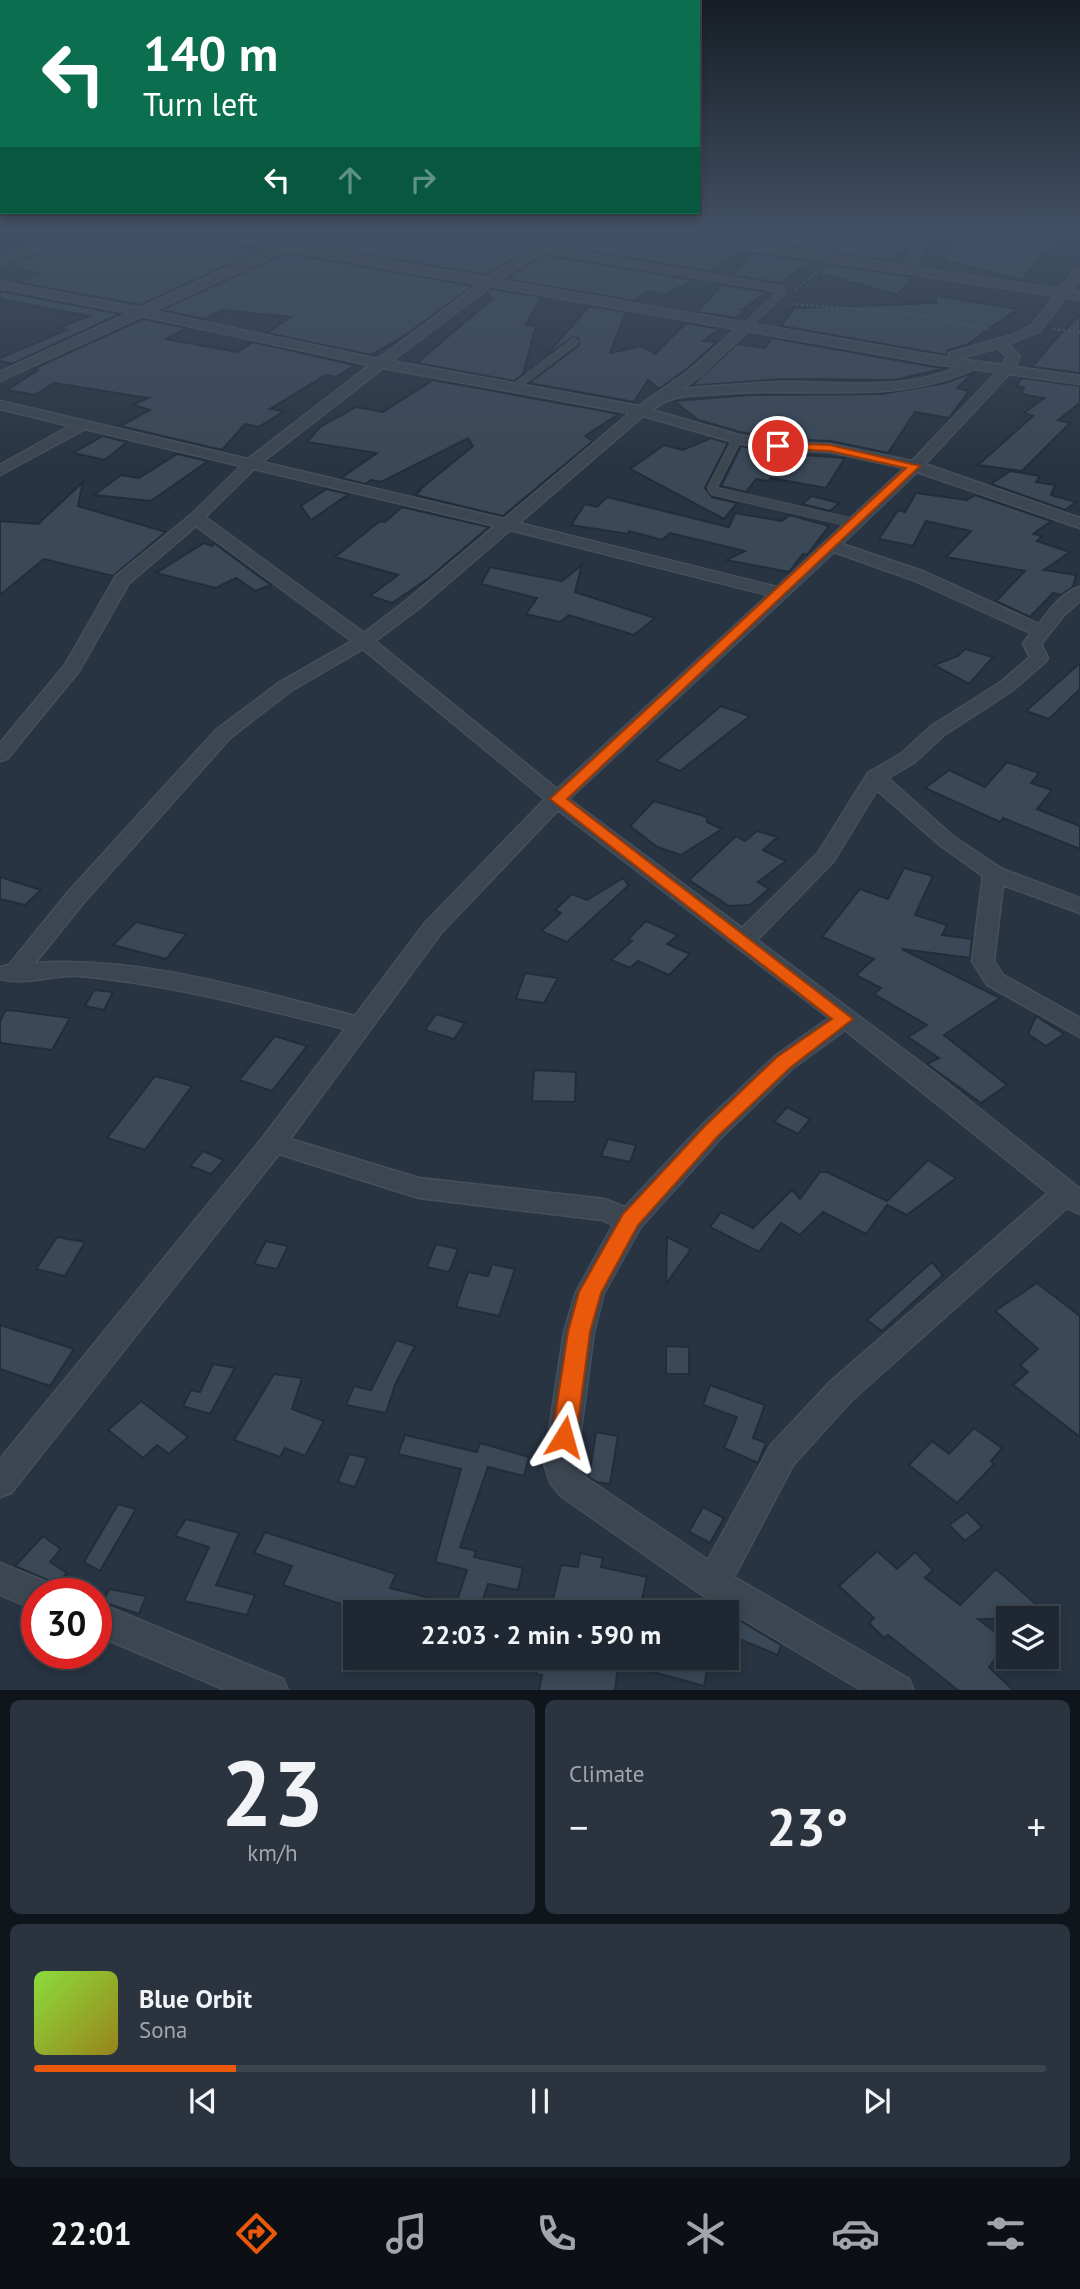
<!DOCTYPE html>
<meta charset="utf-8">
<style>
:root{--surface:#1e2732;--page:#2b333e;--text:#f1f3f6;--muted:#a1a5ac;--line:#3c444d;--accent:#ea580c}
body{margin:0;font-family:"PT Sans",sans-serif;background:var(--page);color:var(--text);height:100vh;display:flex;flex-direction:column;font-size:26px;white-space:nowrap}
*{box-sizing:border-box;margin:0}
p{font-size:23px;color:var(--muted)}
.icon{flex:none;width:38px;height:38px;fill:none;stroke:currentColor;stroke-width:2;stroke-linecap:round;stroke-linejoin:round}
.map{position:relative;height:1690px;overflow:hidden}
.sheet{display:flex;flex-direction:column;gap:10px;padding:10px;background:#10151c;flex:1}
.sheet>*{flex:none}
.banner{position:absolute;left:0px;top:0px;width:700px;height:214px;box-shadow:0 4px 10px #0003,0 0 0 2px var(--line);background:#0b6e4f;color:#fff;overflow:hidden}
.controls{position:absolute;left:996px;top:1606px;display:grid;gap:14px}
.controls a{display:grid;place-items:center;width:63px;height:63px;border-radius:0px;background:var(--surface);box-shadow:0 4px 10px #0003,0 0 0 2px var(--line);font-size:35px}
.speed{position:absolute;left:21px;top:1578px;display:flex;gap:14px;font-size:35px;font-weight:700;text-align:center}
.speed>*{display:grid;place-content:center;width:91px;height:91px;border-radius:50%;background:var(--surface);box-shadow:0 4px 10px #0003,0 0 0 2px var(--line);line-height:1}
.speed .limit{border:10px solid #d22;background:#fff;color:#111}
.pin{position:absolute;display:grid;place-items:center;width:60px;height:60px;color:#fff;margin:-30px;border:4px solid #fff;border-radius:50%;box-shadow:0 2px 7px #0007}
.me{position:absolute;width:77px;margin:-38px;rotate:8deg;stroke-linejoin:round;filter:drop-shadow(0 0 5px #0008)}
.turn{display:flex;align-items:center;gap:24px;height:147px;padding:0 28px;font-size:32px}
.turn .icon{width:91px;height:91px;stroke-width:2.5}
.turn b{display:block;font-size:49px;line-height:60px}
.lanes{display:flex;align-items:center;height:66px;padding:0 28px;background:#0003;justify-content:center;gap:35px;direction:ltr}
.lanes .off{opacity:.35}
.big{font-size:52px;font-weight:800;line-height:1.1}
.sheet .card{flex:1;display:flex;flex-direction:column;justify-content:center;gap:10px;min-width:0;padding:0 24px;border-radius:10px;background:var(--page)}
.sheet .dial{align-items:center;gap:0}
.dial b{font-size:91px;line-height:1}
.song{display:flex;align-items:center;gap:21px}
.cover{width:84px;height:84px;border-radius:10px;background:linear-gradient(135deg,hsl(90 70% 55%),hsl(50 70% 35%))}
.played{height:7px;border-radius:4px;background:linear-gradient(90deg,var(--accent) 20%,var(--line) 20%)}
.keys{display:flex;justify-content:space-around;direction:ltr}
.heat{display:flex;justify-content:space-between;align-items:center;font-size:38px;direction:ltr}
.sheet .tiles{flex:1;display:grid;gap:10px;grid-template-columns:1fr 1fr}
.card:last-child{grid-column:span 2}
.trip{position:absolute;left:343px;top:1600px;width:396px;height:70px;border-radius:0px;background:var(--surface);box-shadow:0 4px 10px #0003,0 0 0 2px var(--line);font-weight:800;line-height:70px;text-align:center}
.tab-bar{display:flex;height:112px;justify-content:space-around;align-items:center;background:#0c1014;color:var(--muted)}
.tab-bar .icon{width:49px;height:49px}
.tab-bar .current{color:var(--accent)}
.tab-bar b{font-size:32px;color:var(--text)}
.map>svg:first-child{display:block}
</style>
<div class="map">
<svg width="1080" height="1691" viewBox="0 0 1080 1691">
<rect width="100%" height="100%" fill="#283442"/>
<g fill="#3a4857" stroke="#232d39" stroke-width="2">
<polygon points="327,230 524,230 552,235 486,275 305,244"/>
<polygon points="684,230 742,230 743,236 741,239"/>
<polygon points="754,230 822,230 815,236 873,244 880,239 908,244 893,261 834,253 838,247 830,252 764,242 768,238 761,242 754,241"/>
<polygon points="963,230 1004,234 1008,230 1067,230 1021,280 944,260"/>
<polygon points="147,232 171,237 177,235 258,249 264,248 140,305 16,282 40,274 9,265 96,233 123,240"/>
<polygon points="586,235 668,240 744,251 709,271 557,246 569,238 579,240"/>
<polygon points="286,253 473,286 404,336 371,355 267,333 291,317 222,310 204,319 161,310"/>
<polygon points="754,253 816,262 805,269 801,268 780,283 732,275"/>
<polygon points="543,255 693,280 665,295 648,291 634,301 506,279"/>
<polygon points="826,264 913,277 897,295 819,273"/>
<polygon points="722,285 767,292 742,310 748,310 735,318 697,312"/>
<polygon points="492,289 541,297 526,325 536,326 523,374 514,381 417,363 492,299 487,292"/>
<polygon points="0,291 120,314 12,364 0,361 0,358 67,330 59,328 89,316 0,299"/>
<polygon points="936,296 1018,309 966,345 948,350 946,355 781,326 794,308 936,303"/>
<polygon points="589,306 626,312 610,353 641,346 655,354 686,323 720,329 703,341 717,342 688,368 659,389 648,380 634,402 529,383 579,345 578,338 573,337 545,357"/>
<polygon points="1080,315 1080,373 1032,367 1053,342"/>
<polygon points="143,319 186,328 166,339 237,352 253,342 355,365 336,377 326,375 270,409 284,411 259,427 245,424 222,450 120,426 150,410 133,405 148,398 54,383 35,395 7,390 38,370 33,369"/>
<polygon points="772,338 935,367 947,368 894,380 783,379 691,386 737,344 765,348"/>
<polygon points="974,372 957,388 969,391 949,418 915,412 888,453 831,441 778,439 740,432 698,420 674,401 750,395 881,394 945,383"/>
<polygon points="1022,378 1080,386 1080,403 1058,420 1070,423 1022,471 978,465 1033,416 1024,413 1044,398 1021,394 1024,387 1016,386"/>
<polygon points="433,380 619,414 585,436 593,441 503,516 415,495 420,491 418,491 473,446 468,438 381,482 371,480 365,484 341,478 377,453 307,442 320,427 356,407 383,412"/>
<polygon points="103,436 127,442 105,460 73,453"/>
<polygon points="711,438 728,443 705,488 712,497 737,503 724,519 630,469 664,445 683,450"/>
<polygon points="741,446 778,453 845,458 826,488 771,478 768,481 756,479 746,492 721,486"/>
<polygon points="177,454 208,461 151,501 94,495 121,475 139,478"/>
<polygon points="1010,471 1040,476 1036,482 1055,485 1051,495 1076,502 1065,510 991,484"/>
<polygon points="83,482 78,506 166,532 113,576 44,559 0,595 0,521 38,524"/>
<polygon points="326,489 349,494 311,520 301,506"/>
<polygon points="916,493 967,500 975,495 1051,521 1033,534 1042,536 1037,541 1070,552 1044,570 1076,575 1073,587 1061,595 1053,593 1030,617 996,601 1025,571 946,557 971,531 926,521 913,546 879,539 898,510 905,512"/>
<polygon points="812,496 839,503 830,511 802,504"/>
<polygon points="607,497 729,527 735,513 782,521 790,515 829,526 807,555 803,554 789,572 726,560 745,551 670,533 662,540 629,531 628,534 571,525 585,504 597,507"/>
<polygon points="402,507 489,527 429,578 392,603 370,596 398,575 335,557 380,521 385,522"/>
<polygon points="204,543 212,546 214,543 271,585 255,591 236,578 216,588 156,573"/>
<polygon points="582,565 575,592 655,618 634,635 569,615 560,622 526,614 537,598 481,584 490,567 562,581"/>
<polygon points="965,649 993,657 969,684 934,665 958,656"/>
<polygon points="1080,663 1080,689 1049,719 1026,711"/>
<polygon points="721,706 750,716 680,771 656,761"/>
<polygon points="1007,762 1039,773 1031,783 1052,790 1037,809 1080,826 1080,849 1003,818 1000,822 925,788 949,770 985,787"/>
<polygon points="654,801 707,817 707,822 722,829 681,855 657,847 630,826"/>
<polygon points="757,831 778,837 763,850 786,861 758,882 769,889 750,905 729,906 689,880 736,836 745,841"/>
<polygon points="904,868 933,876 915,915 947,925 942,935 972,939 970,958 902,949 1000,998 944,1035 1007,1085 981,1103 927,1064 939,1058 908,1037 927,1025 874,994 881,988 856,975 874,959 822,937 860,889 888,899"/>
<polygon points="0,877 41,890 25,905 0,899"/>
<polygon points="623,878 629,885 567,942 541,931 561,913 555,910 572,894 587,900"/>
<polygon points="646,921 678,935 667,944 690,954 669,975 638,961 630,968 611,960 632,941 628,939"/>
<polygon points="136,922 186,934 166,959 113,945"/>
<polygon points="525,973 558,978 544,1003 516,999"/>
<polygon points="94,990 113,992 104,1010 85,1006"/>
<polygon points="6,1010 18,1011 70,1018 52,1050 0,1043 0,1021"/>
<polygon points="436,1014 465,1023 454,1039 425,1030"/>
<polygon points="1036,1016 1064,1034 1046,1046 1028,1034"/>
<polygon points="275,1036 307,1046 272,1091 239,1080"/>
<polygon points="534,1070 576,1072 575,1102 532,1101"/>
<polygon points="155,1076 192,1086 145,1150 107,1138"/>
<polygon points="787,1107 810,1119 798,1134 774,1122"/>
<polygon points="608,1139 636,1145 630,1162 601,1156"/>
<polygon points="203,1151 224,1160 211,1174 190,1166"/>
<polygon points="928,1160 956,1178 907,1215 887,1205 866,1234 823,1212 800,1235 781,1223 759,1252 710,1227 721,1212 753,1228 792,1190 800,1199 820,1172 827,1172 887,1201"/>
<polygon points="57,1237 85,1242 65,1276 36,1269"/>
<polygon points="667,1237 691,1249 666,1284"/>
<polygon points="266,1241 288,1246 277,1269 254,1264"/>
<polygon points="436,1244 458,1249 449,1272 427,1267"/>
<polygon points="932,1262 943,1275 882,1331 867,1320"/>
<polygon points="492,1264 515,1269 499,1316 456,1307 468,1272 488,1276"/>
<polygon points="1037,1283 1080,1316 1080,1437 1013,1385 1028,1372 1020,1365 1038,1349 995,1311"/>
<polygon points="0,1325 74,1349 50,1386 0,1369"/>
<polygon points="396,1340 415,1346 395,1385 386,1413 346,1405 354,1386 371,1390"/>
<polygon points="666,1346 689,1347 689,1374 666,1374"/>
<polygon points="213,1364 235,1368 210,1414 183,1406 191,1390 200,1392"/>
<polygon points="274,1374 302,1378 292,1409 324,1421 305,1456 285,1448 280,1457 234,1440"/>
<polygon points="710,1385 765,1405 753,1438 766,1443 758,1463 724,1448 737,1417 703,1405"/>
<polygon points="141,1401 188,1437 169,1454 157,1445 143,1458 108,1430"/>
<polygon points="974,1428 1002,1448 991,1461 994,1464 957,1503 909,1465 932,1441 949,1454"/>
<polygon points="596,1432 618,1436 610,1484 597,1482 589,1477"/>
<polygon points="405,1435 477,1452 480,1443 529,1457 524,1476 488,1467 460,1547 476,1551 474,1557 523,1568 518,1590 488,1584 479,1612 365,1612 283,1585 292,1566 254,1553 265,1532 396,1574 390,1588 456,1604 467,1570 435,1562 461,1469 398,1454"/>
<polygon points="349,1454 367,1458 355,1487 338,1482"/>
<polygon points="118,1504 136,1509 100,1571 84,1562"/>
<polygon points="703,1507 724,1518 710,1543 689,1532"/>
<polygon points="967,1512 982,1527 965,1541 949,1525"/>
<polygon points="186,1519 239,1533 216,1585 255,1595 247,1615 184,1601 209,1547 175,1536"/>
<polygon points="43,1536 61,1549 50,1562 67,1573 54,1588 50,1581 15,1566"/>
<polygon points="877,1551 897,1569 915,1552 933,1570 925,1578 960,1605 996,1569 1038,1606 1026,1619 978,1619 1007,1641 989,1667 1014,1691 959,1691 888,1635 884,1638 869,1623 874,1618 839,1586"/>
<polygon points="580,1553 603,1558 601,1567 647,1577 640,1608 623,1604 622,1612 550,1612 561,1565 578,1567"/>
<polygon points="109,1589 146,1596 139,1614 103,1602"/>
<polygon points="738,1619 781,1645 778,1655 732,1636"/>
<polygon points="539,1657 619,1657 615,1691 539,1691 542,1675 536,1674"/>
<polygon points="621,1657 710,1657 704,1686 620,1663"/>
</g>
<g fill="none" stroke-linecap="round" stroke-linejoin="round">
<defs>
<g id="service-far1">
<polyline points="743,245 749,238 748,230"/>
<polyline points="543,249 781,289 782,293 747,325"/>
<polyline points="514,388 574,342"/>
</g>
<polyline id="service" points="737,439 712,488 714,491 854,523"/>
<g id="minor">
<polygon points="83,230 98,230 0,265 0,258"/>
<path d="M 188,230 L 211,230 L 284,243 L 311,230 L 325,230 L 297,245 L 487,278 L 565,230 L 577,230 L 499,280 L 949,358 L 949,353 L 1016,334 L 1032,325 L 1055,296 L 642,233 L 637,230 L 663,230 L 906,266 L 916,230 L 926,230 L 917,268 L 1060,289 L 1076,269 L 1080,268 L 1080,279 L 1071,291 L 1080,292 L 1080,300 L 1066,297 L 1040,331 L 1008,344 L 1020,356 L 1015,367 L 1080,376 L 1080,384 L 1009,374 L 925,464 L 1080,518 L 1080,528 L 917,472 L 842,544 L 925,572 L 1039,624 C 1049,611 1063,591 1080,587 L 1080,601 L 1064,615 L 1041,644 L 1048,658 L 1045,662 L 1013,690 L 944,735 L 915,762 L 888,778 L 954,837 L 1002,869 L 1080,898 L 1080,913 L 1003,885 L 994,961 L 1003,975 L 1080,1018 L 1080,1037 L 987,985 L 972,961 L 983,876 L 940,845 L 877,790 L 833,862 L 757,940 L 932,1071 L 1080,1189 L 1080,1214 L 1067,1208 L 852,1400 L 793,1465 L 734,1577 L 909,1679 L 914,1691 L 863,1691 L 701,1594 L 561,1496 L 551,1484 L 544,1464 L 564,1332 L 576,1292 L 613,1225 L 602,1220 L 419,1198 L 279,1154 L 11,1493 L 0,1497 L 0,1459 L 264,1136 L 345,1029 C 257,1008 170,984 80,976 C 54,974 25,986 0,979 L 0,967 L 9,965 L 69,891 L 216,730 L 280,682 L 352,641 L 196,526 L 129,583 L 79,671 L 7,759 L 0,761 L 0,743 L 65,665 L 116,576 L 191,515 L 241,466 L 85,429 L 0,475 L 0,465 L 70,426 L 0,409 L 0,401 L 248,459 L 370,365 L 143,316 L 0,381 L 0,372 L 129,313 L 0,288 L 0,282 L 140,308 L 273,247 L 193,233 ZM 286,250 L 479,284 L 378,359 L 153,311 ZM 491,286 L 736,329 L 690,370 L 639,406 L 391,361 ZM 748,331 L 935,364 L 958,367 C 905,391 839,382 783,382 C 749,383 715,386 681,389 L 700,376 ZM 997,348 L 1007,357 L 1003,365 L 957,359 ZM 383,368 L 630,413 L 504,519 L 262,462 ZM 974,369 L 997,372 L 912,461 L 830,444 L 778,442 L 739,435 L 652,410 C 675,393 690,396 718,394 C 802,386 896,406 974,369 ZM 643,416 L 737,443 L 778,450 L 830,452 L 904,468 L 777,587 L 519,523 ZM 254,469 L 495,526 L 406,601 L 364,633 L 205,517 ZM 510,530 L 768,595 L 557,789 L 375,641 L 418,609 ZM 834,552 L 913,580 L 1031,633 L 1023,644 L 1030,657 L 1001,682 L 930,727 L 901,754 L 868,773 L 818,853 L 742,928 L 569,799 ZM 363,649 L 545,799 L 425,923 L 355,1016 C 251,990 143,956 35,963 L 85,901 L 230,738 L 292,690 ZM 558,810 L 829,1018 L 775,1056 L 703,1124 L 625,1207 L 604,1199 L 419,1178 L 290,1139 L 441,933 ZM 845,1030 L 1048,1193 L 830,1382 L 771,1445 L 708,1560 L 583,1476 L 576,1468 L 594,1332 L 604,1293 L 640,1228 L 721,1138 L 793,1068 Z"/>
<polygon points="1074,230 1080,230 1080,233 1075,232"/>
<polygon points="0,1563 49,1583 54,1594 37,1594 37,1610 0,1595"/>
<polygon points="96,1602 283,1679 288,1691 228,1691 96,1635"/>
</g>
</defs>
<use href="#service-far1" stroke="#464f5b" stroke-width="8"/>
<use href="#service" stroke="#464f5b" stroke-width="10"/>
<use href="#minor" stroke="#464f5b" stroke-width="3"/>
<g stroke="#435a5a" stroke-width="2.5" stroke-dasharray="2.5 2.5" stroke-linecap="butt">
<polyline points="795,289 819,272"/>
<polyline points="791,304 901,312 990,330"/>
<polyline points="1053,329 1080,332"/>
</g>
<use href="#service-far1" stroke="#3c4651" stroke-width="6"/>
<use href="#service" stroke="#3c4651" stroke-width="8"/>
<use href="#minor" fill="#3c4651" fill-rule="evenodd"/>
</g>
<linearGradient id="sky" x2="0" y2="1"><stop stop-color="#161d24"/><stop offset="0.49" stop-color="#425065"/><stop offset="1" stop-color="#425065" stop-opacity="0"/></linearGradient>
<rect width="1080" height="467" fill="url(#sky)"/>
<polygon fill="#ea580c" stroke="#983908" stroke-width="2" points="778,443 830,445 920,466 567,799 853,1019 791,1067 718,1136 638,1225 601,1293 590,1332 576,1437 572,1445 564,1448 556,1445 552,1437 568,1332 579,1292 623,1214 705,1126 777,1057 832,1019 550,799 906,468 830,451 774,448 774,444"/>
</svg>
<div class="controls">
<a><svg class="icon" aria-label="layers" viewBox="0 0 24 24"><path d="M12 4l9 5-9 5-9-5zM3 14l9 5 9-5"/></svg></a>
</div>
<div class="speed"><div class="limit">30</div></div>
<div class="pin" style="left:778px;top:446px;background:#d93025"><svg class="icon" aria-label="arrive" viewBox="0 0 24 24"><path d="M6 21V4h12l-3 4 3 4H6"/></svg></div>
<svg class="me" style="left:564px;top:1437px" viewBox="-20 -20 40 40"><path d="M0-17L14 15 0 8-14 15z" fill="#ea580c" stroke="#fff" stroke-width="4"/></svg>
<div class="trip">22:03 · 2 min · 590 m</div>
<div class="banner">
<div class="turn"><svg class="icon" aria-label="left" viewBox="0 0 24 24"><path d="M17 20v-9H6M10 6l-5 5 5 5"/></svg><div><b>140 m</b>Turn left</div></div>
<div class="lanes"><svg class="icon" aria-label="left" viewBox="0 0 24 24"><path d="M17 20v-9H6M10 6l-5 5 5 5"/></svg><svg class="icon off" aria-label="ahead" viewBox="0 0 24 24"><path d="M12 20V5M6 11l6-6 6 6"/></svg><svg class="icon off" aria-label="right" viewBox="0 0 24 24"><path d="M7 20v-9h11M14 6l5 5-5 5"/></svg></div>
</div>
</div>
<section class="sheet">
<div class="tiles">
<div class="card dial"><b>23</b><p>km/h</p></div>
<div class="card"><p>Climate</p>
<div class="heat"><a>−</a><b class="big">23°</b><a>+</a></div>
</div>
<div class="card">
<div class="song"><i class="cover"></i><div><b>Blue Orbit</b><p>Sona</p></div></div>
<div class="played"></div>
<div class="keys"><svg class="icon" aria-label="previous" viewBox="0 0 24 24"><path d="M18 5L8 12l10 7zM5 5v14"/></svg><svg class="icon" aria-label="pause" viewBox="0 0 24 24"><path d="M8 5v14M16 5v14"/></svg><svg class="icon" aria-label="next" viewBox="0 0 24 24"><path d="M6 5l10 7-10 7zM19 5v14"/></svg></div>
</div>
</div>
</section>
<nav class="tab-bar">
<b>22:01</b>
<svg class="icon current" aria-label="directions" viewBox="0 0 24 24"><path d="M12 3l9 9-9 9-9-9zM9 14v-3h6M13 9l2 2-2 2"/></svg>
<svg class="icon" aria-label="music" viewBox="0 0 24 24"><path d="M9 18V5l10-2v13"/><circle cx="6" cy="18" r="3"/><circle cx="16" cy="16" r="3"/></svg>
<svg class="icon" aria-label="phone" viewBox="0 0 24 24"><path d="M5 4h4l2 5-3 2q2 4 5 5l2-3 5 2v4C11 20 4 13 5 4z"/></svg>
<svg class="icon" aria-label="climate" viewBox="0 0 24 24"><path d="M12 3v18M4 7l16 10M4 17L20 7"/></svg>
<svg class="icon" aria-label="car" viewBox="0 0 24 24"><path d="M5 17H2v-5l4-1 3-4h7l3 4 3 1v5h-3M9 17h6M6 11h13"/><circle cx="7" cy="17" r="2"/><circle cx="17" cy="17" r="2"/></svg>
<svg class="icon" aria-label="filters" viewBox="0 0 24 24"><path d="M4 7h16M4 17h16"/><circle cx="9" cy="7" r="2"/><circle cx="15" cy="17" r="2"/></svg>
</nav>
